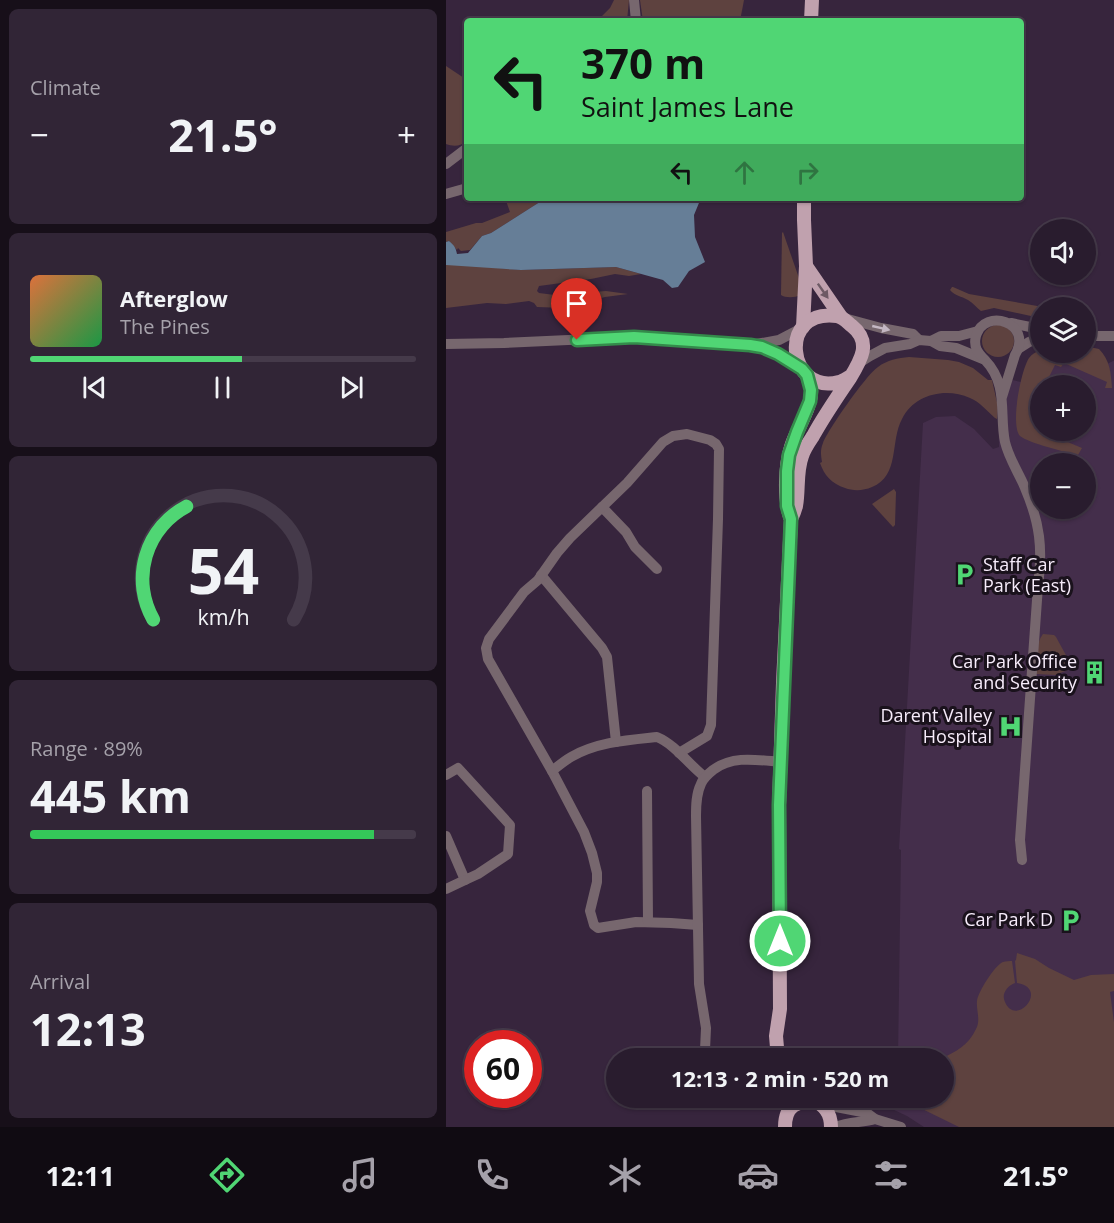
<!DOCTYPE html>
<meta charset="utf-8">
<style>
:root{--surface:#291c2e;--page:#312536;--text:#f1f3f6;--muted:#a5a1aa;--line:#453a4a;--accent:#50d674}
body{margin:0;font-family:"Open Sans",sans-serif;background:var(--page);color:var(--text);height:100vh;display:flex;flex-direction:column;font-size:22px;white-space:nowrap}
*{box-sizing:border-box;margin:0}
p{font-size:20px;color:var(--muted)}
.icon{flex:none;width:33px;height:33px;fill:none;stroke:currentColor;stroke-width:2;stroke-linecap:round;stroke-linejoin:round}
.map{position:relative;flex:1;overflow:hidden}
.panel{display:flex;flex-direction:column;gap:9px;padding:9px;background:#170f19;width:446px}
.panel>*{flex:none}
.top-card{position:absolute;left:18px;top:18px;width:560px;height:183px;border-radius:6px;box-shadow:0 2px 4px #0004,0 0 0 2px var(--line);background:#50d674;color:#111;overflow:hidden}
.buttons{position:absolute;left:584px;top:219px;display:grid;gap:12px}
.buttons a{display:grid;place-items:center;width:66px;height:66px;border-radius:50%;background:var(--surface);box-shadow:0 2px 4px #0004,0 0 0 2px var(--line);font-size:30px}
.speed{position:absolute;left:18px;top:1030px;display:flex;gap:12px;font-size:30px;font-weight:700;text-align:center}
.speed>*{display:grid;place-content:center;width:78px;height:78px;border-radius:50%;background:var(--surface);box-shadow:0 2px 4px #0004,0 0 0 2px var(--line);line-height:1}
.speed .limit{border:9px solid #d22;background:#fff;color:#111}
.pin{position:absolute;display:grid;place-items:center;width:51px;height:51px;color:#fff;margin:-62px -26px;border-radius:50% 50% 50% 0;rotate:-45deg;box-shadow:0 0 6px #0007}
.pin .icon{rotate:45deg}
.me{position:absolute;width:66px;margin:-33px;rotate:0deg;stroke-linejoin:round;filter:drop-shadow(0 0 4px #0008)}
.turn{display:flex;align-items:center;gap:21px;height:126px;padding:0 18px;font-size:27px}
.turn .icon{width:78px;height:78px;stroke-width:2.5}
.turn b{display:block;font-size:42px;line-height:51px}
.lanes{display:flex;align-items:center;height:57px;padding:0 18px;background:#0003;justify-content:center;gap:30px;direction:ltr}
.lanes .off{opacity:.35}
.big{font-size:45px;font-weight:700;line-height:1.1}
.panel .card{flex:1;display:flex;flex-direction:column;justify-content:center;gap:9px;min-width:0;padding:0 21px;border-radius:9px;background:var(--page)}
.panel .dial{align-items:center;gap:0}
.dial svg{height:156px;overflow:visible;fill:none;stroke:var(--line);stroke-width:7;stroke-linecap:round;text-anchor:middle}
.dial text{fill:var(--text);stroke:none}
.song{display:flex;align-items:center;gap:18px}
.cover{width:72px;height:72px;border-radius:9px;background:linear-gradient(135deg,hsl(20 70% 55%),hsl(140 70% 35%))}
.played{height:6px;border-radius:3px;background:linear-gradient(90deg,var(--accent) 55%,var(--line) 55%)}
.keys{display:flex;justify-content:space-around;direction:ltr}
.heat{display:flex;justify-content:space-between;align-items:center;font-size:33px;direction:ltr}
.charge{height:9px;border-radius:4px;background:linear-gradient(90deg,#34c759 89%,var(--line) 0)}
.trip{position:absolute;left:160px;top:1048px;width:348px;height:60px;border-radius:30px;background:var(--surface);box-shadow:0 2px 4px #0004,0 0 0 2px var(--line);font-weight:700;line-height:60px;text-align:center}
.menu{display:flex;height:96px;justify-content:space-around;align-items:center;background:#100b12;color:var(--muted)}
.menu .icon{width:42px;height:42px}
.menu .on{color:var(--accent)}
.menu b{font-size:27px;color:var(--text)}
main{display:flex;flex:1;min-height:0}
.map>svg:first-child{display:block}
</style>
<main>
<section class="panel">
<div class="card"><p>Climate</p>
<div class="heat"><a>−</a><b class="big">21.5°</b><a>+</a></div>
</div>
<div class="card">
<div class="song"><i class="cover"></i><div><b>Afterglow</b><p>The Pines</p></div></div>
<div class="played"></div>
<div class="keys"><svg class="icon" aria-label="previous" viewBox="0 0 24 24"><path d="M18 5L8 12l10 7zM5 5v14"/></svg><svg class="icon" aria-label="pause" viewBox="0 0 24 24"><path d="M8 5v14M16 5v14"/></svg><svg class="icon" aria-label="next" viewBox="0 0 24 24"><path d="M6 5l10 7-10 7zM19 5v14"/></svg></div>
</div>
<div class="card dial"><svg viewBox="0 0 100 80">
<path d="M14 69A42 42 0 1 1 86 69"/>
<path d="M14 69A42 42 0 0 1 31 11" stroke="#50d674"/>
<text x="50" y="56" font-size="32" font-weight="700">54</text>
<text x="50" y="72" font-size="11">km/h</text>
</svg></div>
<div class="card"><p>Range · 89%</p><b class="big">445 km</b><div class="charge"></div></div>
<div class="card"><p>Arrival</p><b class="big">12:13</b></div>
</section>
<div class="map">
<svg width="669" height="1127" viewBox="0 0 669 1127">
<rect width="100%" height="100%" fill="#37253d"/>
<path fill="#442e4b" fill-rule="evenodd" d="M 639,352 L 661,364 L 669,360 L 668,1127 L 478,1127 L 461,1116 L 444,1108 L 444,1098 L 498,1098 L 498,1059 L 452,1059 L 455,850 L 453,849 L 477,423 L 490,417 L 509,416 L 528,429 L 547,449 L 553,447 L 552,407 L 566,380 L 575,382 L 577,374 ZM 594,386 L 639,386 L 639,430 L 594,430 ZM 594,464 L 639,464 L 639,508 L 594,508 Z"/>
<g fill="#5e423f">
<polygon points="168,0 183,0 181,21 151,21 164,8"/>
<polygon points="194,0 298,0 294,21 197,21"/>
<path d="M 0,66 L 21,80 L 21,141 C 15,146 8,147 0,144 Z"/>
<polygon points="59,198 100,198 45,233 36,236 24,250 15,251 12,248 11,250 3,241 0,242 0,232 30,223 36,223 64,212"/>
<path d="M 337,232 L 354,281 L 354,295 C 349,298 339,298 335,295 L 336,233 Z"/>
<polygon points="7,264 75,270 170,267 195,274 183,276 169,274 145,279 93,286 91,291 93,293 109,295 160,291 182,294 159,297 118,308 91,307 88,303 83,301 60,304 41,303 0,308 0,265"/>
<path d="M 506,287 L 507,287 L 523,294 L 597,307 L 594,308 L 594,318 L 548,308 L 535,311 C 531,308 527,303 522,300 C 515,296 509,296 504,290 Z"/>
<circle cx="552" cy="341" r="16"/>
<path d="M 639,346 L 653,349 C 664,360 665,373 666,388 L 659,388 L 661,382 L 618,363 L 615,367 L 609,365 L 599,385 L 594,386 L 593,398 L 594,406 L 590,405 L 584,418 L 591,421 L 588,428 L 636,448 L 632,455 C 620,452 582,443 574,436 C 564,425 575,370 583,358 C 586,354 590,352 594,350 L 594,352 L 639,352 Z"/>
<path d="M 463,357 L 502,360 L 513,362 L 527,368 L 542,380 L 546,380 L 552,407 L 551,419 L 549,418 C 541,411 534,402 524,398 C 500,387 468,394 456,419 C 444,441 454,476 426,487 C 417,491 407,491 399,488 C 386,484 378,475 374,463 L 376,462 C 375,455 374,450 377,443 C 382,430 420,375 432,367 C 441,360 452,358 463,357 Z"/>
<polygon points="448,489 450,492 449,525 447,527 426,504"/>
<path d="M 597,634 L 608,635 L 610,637 L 627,668 L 609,675 L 590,674 C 591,661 589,644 597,634 Z"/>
<path d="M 571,953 L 589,959 L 603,968 L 628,980 L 645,975 L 668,974 L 668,991 L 664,992 L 669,1030 L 668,1127 L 513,1127 L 462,1102 L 458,1098 L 498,1098 L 498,1059 L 495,1059 C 509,1052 523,1045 530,1029 C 535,1020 530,1010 531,1001 C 532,992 549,965 557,962 C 560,961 564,961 566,961 L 569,983 C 561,986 555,994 559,1002 C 570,1028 604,988 571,983 L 569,961 L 570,960 Z"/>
</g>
<path fill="#667e97" d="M 100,198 L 255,198 L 248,215 L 249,237 L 259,262 L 243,271 L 232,287 L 226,288 L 217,280 L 170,267 L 75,270 L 0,265 L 0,242 L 3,241 C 8,245 10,248 11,254 L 22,253 L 36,236 L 45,233 Z"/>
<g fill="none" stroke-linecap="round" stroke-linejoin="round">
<g stroke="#77676e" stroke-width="10">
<polyline points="188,0 190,21"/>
<polyline points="0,164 21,148"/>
<polyline points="0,194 21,188"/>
<polyline points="398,318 435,328 467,334 473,340"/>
<polyline points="565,323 594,329"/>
<polyline points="639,336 669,336"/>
<polyline points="485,341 495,336 513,336 532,331"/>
<polyline points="0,344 58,343 188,337 217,338 316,347 332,354 356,369"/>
<polyline points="310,344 333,340 356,328"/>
<polyline points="572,349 583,342 594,338"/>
<polyline points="413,363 424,356 439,348 464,344 473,340 485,341 494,346 510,348 537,359"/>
<path d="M 556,397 L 569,355 C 588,322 538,307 530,336 C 527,347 532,353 539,360 C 563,385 553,414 559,442 C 563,459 573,473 579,488 C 594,523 597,549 592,586 L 574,840 L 576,860"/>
<polyline points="156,507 180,532 189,547 211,569"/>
<polyline points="95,575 156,648 161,657 170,742"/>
<polyline points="233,753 261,736 265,725 272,519 273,449 270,444 264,440 241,434 227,436 217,442 181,483 124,538 111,553 92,580 78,592 43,639 40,648 42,659 106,771 138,832 146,853 151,873 151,882 144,911 148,925 152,928 190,922 225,923 252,925"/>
<path d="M 106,771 C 112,766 118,761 125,757 C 151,742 182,740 211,737 C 230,745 243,765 259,777"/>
<polyline points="0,775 12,768 64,825 62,854 32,874 19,880 0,836"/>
<polyline points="201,791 202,922"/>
<polyline points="0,889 19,880"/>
<path d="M 255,1059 L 259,1050 L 260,1028 L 253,984 L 250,816 C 250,806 250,794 255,784 C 257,778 262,774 267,770 C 287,755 311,760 335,762"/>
<polyline points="375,1104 421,1113 429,1119 455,1127"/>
<path d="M 390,1127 C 403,1121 416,1123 429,1119"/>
</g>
<g stroke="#c0a1ae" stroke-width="14">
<polyline points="365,21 366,0"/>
<polyline points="360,266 395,317"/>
<polyline points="357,327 360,266 358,220 358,198"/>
<path d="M 344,517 C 338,498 339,466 345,447 C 350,430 367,405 365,389 C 364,384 362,379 361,375"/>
<path d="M 332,1059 L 330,1036 L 334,1009 L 333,805 L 337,683 L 345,519 C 347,515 349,510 350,506 C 353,490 350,472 356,456 C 358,449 363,442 367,436 C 378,416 391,397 404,378 C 415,360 426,342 406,326 C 401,322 397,317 391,316 C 330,308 342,396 393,382 C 397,381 401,378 405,376"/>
<path d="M 366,1098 C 378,1106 385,1112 385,1127"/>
<path d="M 339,1127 C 339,1105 351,1101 371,1101"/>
</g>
</g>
<defs><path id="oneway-solid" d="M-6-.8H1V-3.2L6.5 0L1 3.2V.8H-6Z" transform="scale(1.5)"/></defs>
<use fill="#6d5a65" href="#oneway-solid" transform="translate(377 291) rotate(55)"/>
<use fill="#c4b7c3" href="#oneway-solid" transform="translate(435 328) rotate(13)"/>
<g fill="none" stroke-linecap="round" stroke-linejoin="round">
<defs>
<polyline id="route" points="131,340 188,337 304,345 316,347 332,354 356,369 361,375 365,390 364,401 351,432 343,455 341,471 341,506 345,519 333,805 334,941"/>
</defs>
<use href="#route" stroke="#348b4b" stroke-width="15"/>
<use href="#route" stroke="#50d674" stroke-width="10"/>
</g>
<defs>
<symbol id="parking-bare" viewBox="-9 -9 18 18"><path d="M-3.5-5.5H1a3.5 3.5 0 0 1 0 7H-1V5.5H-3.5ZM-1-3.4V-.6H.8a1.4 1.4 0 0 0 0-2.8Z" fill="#50d674" stroke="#1a121c" stroke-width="2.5" paint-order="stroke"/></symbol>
<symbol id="building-bare" viewBox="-9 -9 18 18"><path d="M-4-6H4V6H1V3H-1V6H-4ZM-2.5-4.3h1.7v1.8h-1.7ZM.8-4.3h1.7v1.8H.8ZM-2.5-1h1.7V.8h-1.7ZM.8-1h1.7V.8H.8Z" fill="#50d674" stroke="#1a121c" stroke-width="2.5" paint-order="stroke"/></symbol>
<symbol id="hospital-bare" viewBox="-9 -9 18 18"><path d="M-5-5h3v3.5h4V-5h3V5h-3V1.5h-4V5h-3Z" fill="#50d674" stroke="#1a121c" stroke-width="2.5" paint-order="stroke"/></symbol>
</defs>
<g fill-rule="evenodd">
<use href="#parking-bare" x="502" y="558" width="33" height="33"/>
<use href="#building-bare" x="632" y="656" width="33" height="33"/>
<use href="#hospital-bare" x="548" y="710" width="33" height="33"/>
<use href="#parking-bare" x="608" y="904" width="33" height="33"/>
</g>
<g text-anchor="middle" stroke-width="6" stroke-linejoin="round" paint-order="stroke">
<g font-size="18" fill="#f7ecfb" stroke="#1a121c" text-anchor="end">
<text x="537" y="571" text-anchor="start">Staff Car<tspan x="537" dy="21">Park (East)</tspan></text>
<text x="631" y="668">Car Park Office<tspan x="631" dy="21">and Security</tspan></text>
<text x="546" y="722">Darent Valley<tspan x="546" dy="21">Hospital</tspan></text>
<text x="607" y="926">Car Park D</text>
</g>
</g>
</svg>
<div class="buttons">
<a><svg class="icon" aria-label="sound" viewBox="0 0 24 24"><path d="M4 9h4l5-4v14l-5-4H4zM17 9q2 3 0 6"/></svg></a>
<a><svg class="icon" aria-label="layers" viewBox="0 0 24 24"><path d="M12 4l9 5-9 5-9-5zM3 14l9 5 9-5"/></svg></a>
<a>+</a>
<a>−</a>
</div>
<div class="speed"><div class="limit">60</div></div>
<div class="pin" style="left:131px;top:340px;background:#d93025"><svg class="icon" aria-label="arrive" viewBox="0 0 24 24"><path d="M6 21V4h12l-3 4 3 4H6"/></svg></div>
<svg class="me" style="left:334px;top:941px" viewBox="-20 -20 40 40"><circle r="17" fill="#50d674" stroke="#fff" stroke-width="3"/><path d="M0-11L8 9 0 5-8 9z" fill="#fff"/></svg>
<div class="trip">12:13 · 2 min · 520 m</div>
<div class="top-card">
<div class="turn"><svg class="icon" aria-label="left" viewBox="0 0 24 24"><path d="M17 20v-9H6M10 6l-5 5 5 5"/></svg><div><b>370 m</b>Saint James Lane</div></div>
<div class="lanes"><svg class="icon" aria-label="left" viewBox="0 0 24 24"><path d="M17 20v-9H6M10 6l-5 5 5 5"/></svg><svg class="icon off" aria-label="ahead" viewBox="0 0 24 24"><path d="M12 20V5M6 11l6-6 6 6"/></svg><svg class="icon off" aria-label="right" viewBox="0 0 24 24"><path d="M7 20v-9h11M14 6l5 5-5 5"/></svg></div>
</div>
</div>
</main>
<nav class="menu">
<b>12:11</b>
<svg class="icon on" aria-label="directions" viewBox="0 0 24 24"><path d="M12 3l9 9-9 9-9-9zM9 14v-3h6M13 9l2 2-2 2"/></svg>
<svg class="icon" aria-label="music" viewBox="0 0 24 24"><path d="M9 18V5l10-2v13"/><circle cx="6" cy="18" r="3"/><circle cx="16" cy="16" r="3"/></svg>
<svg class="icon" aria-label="phone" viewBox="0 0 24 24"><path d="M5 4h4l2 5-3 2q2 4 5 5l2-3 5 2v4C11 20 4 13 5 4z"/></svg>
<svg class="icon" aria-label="climate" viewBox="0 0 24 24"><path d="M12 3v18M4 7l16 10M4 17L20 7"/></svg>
<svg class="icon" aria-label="car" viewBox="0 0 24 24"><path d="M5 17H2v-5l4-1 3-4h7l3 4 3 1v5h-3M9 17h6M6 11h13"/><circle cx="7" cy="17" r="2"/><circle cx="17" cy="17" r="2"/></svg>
<svg class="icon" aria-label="filters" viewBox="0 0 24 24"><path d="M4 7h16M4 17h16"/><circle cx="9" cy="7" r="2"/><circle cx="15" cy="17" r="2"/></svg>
<b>21.5°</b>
</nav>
